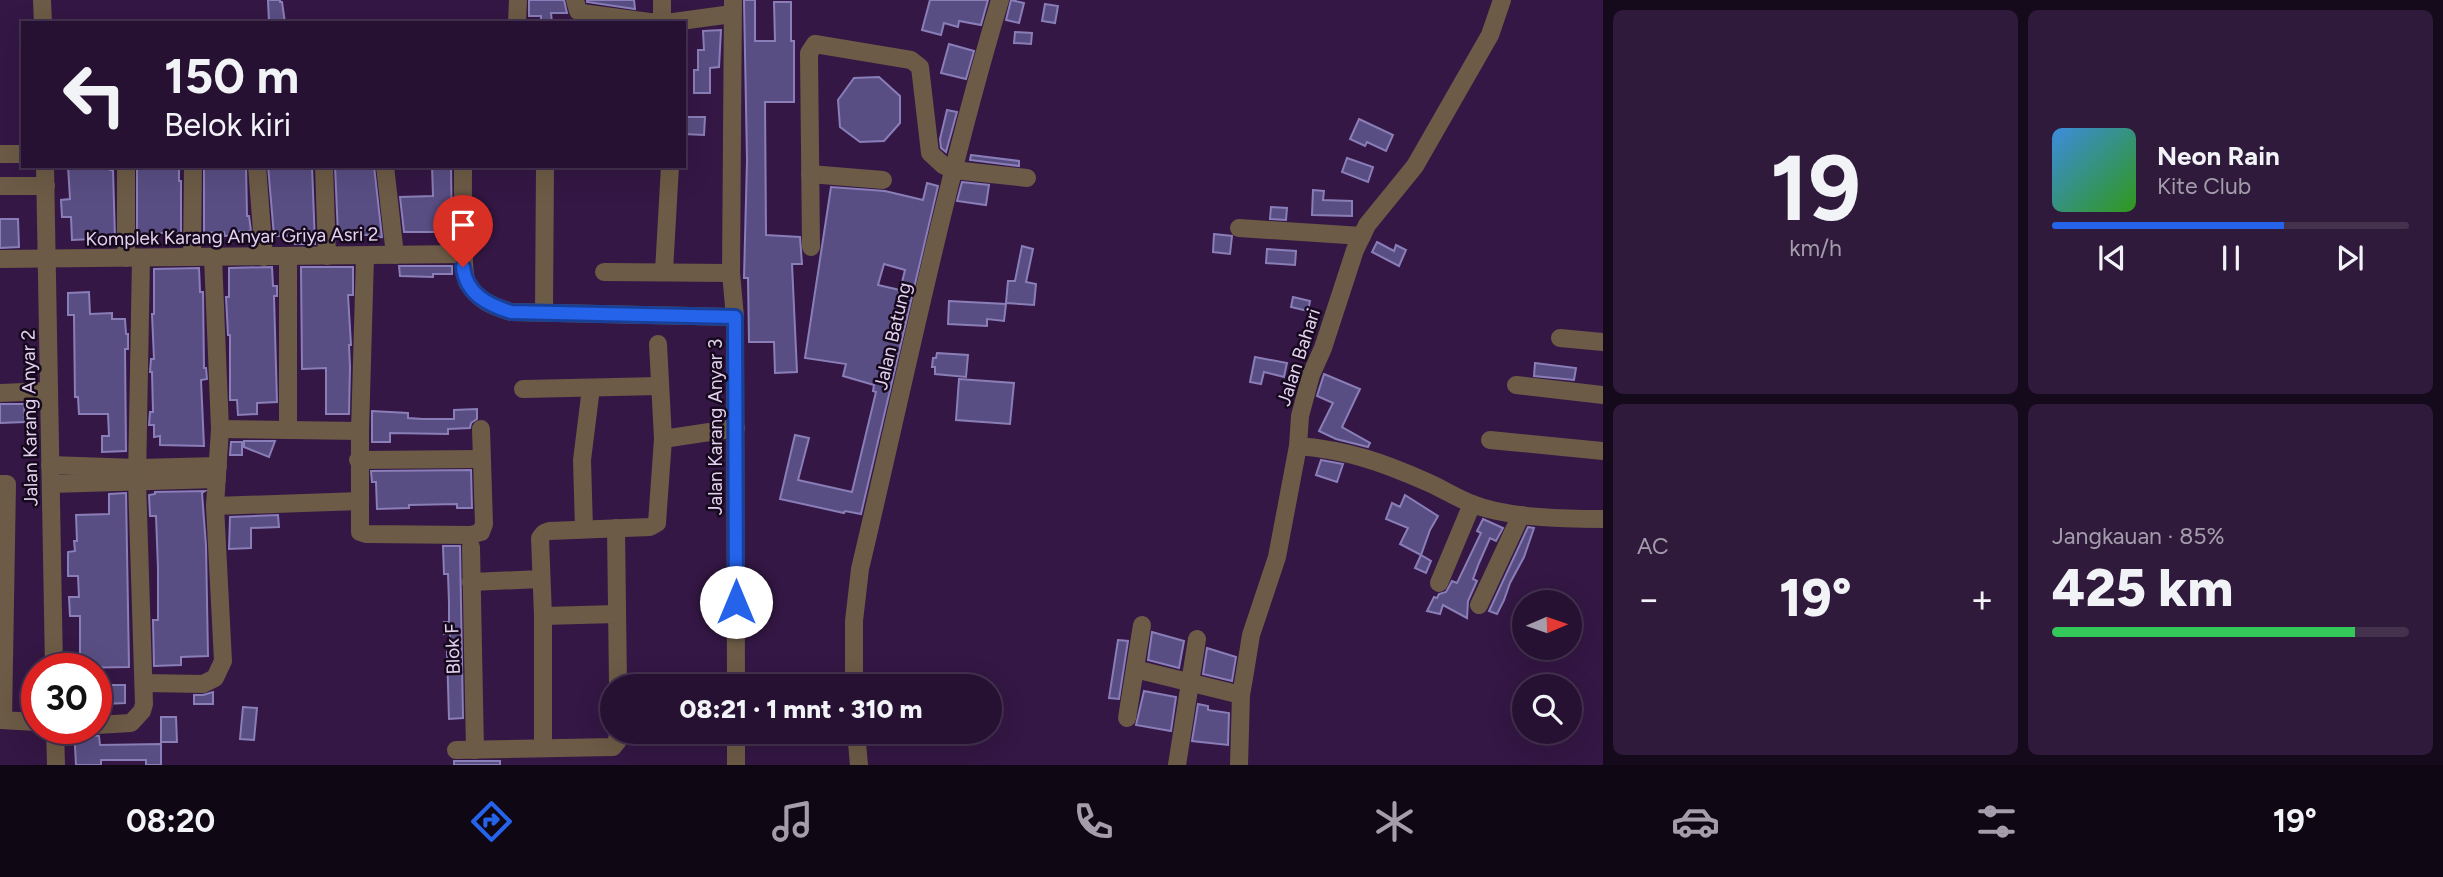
<!DOCTYPE html>
<html lang="id">
<meta charset="utf-8">
<style>
:root{--surface:#271133;--page:#2f1a3b;--text:#f1f3f6;--muted:#a49dac;--line:#43314e;--accent:#2563eb}
body{margin:0;font-family:Figtree,sans-serif;background:var(--page);color:var(--text);height:100vh;display:flex;flex-direction:column;font-size:26px;white-space:nowrap}
*{box-sizing:border-box;margin:0}
p{font-size:23px;color:var(--muted)}
.icon{flex:none;width:38px;height:38px;fill:none;stroke:currentColor;stroke-width:2;stroke-linecap:round;stroke-linejoin:round}
.map{position:relative;flex:1;overflow:hidden}
.details{display:flex;flex-direction:column;gap:10px;padding:10px;background:#15091c;width:840px}
.details>*{flex:none}
.hud{position:absolute;left:21px;top:21px;width:665px;height:147px;border-radius:0px;box-shadow:0 7px 28px #0002,0 0 0 2px var(--line);background:#271133;color:var(--text);overflow:hidden}
.needle{width:46px;rotate:88deg}
.tools{position:absolute;left:1512px;top:590px;display:grid;gap:14px}
.tools a{display:grid;place-items:center;width:70px;height:70px;border-radius:50%;background:var(--surface);box-shadow:0 7px 28px #0002,0 0 0 2px var(--line);font-size:35px}
.speed{position:absolute;left:21px;top:653px;display:flex;gap:14px;font-size:35px;font-weight:700;text-align:center}
.speed>*{display:grid;place-content:center;width:91px;height:91px;border-radius:50%;background:var(--surface);box-shadow:0 7px 28px #0002,0 0 0 2px var(--line);line-height:1}
.speed .limit{border:10px solid #d22;background:#fff;color:#111}
.pin{position:absolute;display:grid;place-items:center;width:60px;height:60px;color:#fff;margin:-72px -30px;border-radius:50% 50% 50% 0;rotate:-45deg;box-shadow:0 0 7px #0007}
.pin .icon{rotate:45deg}
.me{position:absolute;width:77px;margin:-38px;rotate:0deg;stroke-linejoin:round;filter:drop-shadow(0 0 5px #0008)}
.turn{display:flex;align-items:center;gap:24px;height:147px;padding:0 28px;font-size:32px}
.turn .icon{width:91px;height:91px;stroke-width:2.5}
.turn b{display:block;font-size:49px;line-height:60px}
.big{font-size:52px;font-weight:800;line-height:1.1}
.details .widget{flex:1;display:flex;flex-direction:column;justify-content:center;gap:10px;min-width:0;padding:0 24px;border-radius:10px;background:var(--page)}
.details .dial{align-items:center;gap:0}
.dial b{font-size:91px;line-height:1}
.song{display:flex;align-items:center;gap:21px}
.cover{width:84px;height:84px;border-radius:10px;background:linear-gradient(135deg,hsl(210 70% 55%),hsl(110 70% 35%))}
.played{height:7px;border-radius:4px;background:linear-gradient(90deg,var(--accent) 65%,var(--line) 65%)}
.keys{display:flex;justify-content:space-around;direction:ltr}
.heat{display:flex;justify-content:space-between;align-items:center;font-size:38px;direction:ltr}
.charge{height:10px;border-radius:5px;background:linear-gradient(90deg,#34c759 85%,var(--line) 0)}
.details .tiles{flex:1;display:grid;gap:10px;grid-template-columns:repeat(2,1fr)}
.trip{position:absolute;left:600px;top:674px;width:402px;height:70px;border-radius:35px;background:var(--surface);box-shadow:0 7px 28px #0002,0 0 0 2px var(--line);font-weight:800;line-height:70px;text-align:center}
.tabs{display:flex;height:112px;justify-content:space-around;align-items:center;background:#100714;color:var(--muted)}
.tabs .icon{width:49px;height:49px}
.tabs .current{color:var(--accent)}
.tabs b{font-size:32px;color:var(--text)}
main{display:flex;flex:1;min-height:0}
.map>svg:first-child{display:block}
</style>
<main>
<div class="map">
<svg width="1603" height="765" viewBox="0 0 1603 765">
<rect width="100%" height="100%" fill="#341744"/>
<g fill="#594e83" stroke="#897eb7" stroke-width="2" fill-rule="evenodd">
<polygon points="268,0 280,0 280,2 282,2 285,23 269,23"/>
<polygon points="529,0 564,0 567,13 551,13 552,23 541,23 541,16 529,16"/>
<polygon points="587,0 634,0 635,9 587,2"/>
<polygon points="744,0 755,0 755,41 775,41 774,2 791,2 791,41 794,41 794,102 765,102 766,235 800,237 802,264 792,264 797,372 775,373 774,342 749,342 748,278 744,278 747,160"/>
<polygon points="930,0 988,0 981,25 959,21 958,27 944,23 941,35 922,30"/>
<polygon points="1011,0 1024,3 1019,23 1006,20"/>
<polygon points="1045,4 1058,6 1055,23 1042,21"/>
<polygon points="721,30 719,67 710,68 710,93 694,93 694,70 698,70 698,50 704,50 703,31"/>
<polygon points="1015,32 1032,33 1031,44 1014,43"/>
<polygon points="949,44 974,51 966,79 941,73"/>
<polygon points="879,77 900,96 900,123 884,141 860,142 840,127 838,100 854,78"/>
<polygon points="947,110 957,112 946,152 941,148 940,139"/>
<polygon points="684,117 705,117 704,135 684,134"/>
<polygon points="1359,119 1393,135 1386,151 1367,142 1365,146 1350,139"/>
<polygon points="971,155 1019,161 1019,166 970,160"/>
<polygon points="1347,158 1373,167 1368,182 1342,172"/>
<polygon points="68,166 109,166 110,170 113,170 115,238 72,240 71,217 62,217 61,200 70,199"/>
<polygon points="137,166 179,166 179,181 181,181 181,233 157,233 157,239 137,239"/>
<polygon points="204,166 246,166 247,216 249,216 251,231 235,232 236,235 225,236 224,232 204,233"/>
<polygon points="268,166 312,166 315,244 295,244 294,236 274,236"/>
<polygon points="335,166 374,166 382,237 369,238 369,235 338,235"/>
<polygon points="432,166 451,166 452,237 438,238 438,232 404,232 400,197 433,196"/>
<polygon points="962,182 989,185 986,205 957,201"/>
<path d="M 927,183 L 938,186 L 861,514 L 845,511 L 844,513 L 780,499 L 795,435 L 809,438 L 798,480 L 852,492 L 876,392 L 873,391 L 874,385 L 843,376 L 846,364 L 805,358 L 831,187 L 885,191 L 923,200 ZM 884,264 L 905,270 L 900,290 L 878,285 Z"/>
<polygon points="1313,190 1324,191 1323,200 1352,201 1352,216 1312,215"/>
<polygon points="1271,207 1287,208 1286,220 1270,219"/>
<polygon points="0,219 18,219 19,247 0,248"/>
<polygon points="1214,234 1232,236 1230,254 1213,252"/>
<polygon points="1377,242 1394,251 1396,245 1406,250 1399,266 1372,252"/>
<polygon points="1022,246 1033,249 1026,282 1036,284 1034,305 1006,303 1008,281 1015,281"/>
<polygon points="1267,249 1296,251 1295,265 1266,263"/>
<polygon points="399,266 452,266 452,274 433,274 433,277 400,276"/>
<polygon points="272,267 273,286 277,286 277,296 274,296 277,402 257,403 257,414 238,415 237,400 230,400 230,335 228,335 226,297 229,297 229,268"/>
<polygon points="301,267 353,267 353,295 348,295 351,345 349,345 350,367 349,414 326,414 326,368 302,369"/>
<polygon points="199,268 200,292 203,292 204,368 206,368 207,379 201,380 204,446 160,445 160,436 154,437 154,425 149,425 150,412 153,412 152,372 150,372 151,359 154,359 152,314 154,314 154,269"/>
<polygon points="89,292 90,314 112,313 112,319 125,319 126,334 128,334 128,349 125,349 126,451 102,452 102,436 109,436 108,414 79,414 78,397 75,397 74,315 68,315 68,293"/>
<polygon points="1293,297 1310,301 1308,311 1291,307"/>
<polygon points="949,301 1006,304 1004,321 987,319 987,326 948,324"/>
<polygon points="937,353 968,355 966,377 935,374 935,367 932,367 933,358 936,358"/>
<polygon points="1255,357 1287,363 1284,377 1264,372 1261,384 1250,382"/>
<polygon points="1535,363 1576,368 1574,380 1534,376"/>
<polygon points="1324,374 1360,389 1342,427 1370,443 1368,447 1336,439 1319,431 1333,403 1317,396"/>
<polygon points="959,379 1014,383 1010,424 956,420"/>
<polygon points="0,404 24,404 25,422 0,423"/>
<polygon points="477,409 477,419 471,423 470,428 448,429 448,434 390,433 390,442 372,442 372,411 408,413 408,418 423,419 454,419 454,410"/>
<polygon points="244,441 275,441 269,457 244,447"/>
<polygon points="231,442 242,442 242,455 230,455"/>
<polygon points="1321,460 1343,464 1337,482 1316,475"/>
<polygon points="471,470 472,508 457,508 457,504 409,505 409,508 377,509 376,482 372,482 371,471"/>
<polygon points="205,491 202,493 206,546 208,656 181,657 181,665 154,666 153,620 158,620 158,568 156,516 150,516 149,495 155,494 155,492"/>
<polygon points="126,493 129,667 73,668 72,658 80,657 80,616 70,616 69,597 79,597 78,576 68,576 68,552 75,551 74,541 77,541 76,515 109,514 109,494"/>
<polygon points="1405,495 1438,516 1430,530 1421,555 1400,544 1408,528 1386,519 1392,503 1400,507"/>
<polygon points="278,515 279,527 251,528 251,548 229,549 230,517"/>
<polygon points="1483,519 1503,528 1496,541 1490,538 1479,563 1473,579 1477,581 1468,601 1467,618 1443,605 1440,614 1427,611 1434,597 1437,598 1439,594 1446,592 1452,581 1457,583 1481,533 1477,531"/>
<polygon points="1528,527 1534,528 1524,557 1510,583 1504,600 1497,614 1489,611"/>
<polygon points="443,546 460,546 463,718 449,719 447,652 450,652 450,633 444,634 444,622 449,622 449,603 448,574 444,574"/>
<polygon points="1421,555 1431,561 1426,573 1415,568"/>
<polygon points="1152,632 1184,641 1179,668 1148,660"/>
<polygon points="1118,640 1128,641 1119,699 1109,698"/>
<polygon points="1207,648 1236,657 1232,681 1203,674"/>
<polygon points="96,685 125,685 125,703 105,704 105,698 96,698"/>
<polygon points="1144,691 1176,697 1171,731 1136,725"/>
<polygon points="213,692 213,704 194,704 194,695 203,695"/>
<polygon points="1198,704 1208,706 1208,710 1229,713 1228,745 1192,741"/>
<polygon points="243,707 257,708 254,740 240,739"/>
<polygon points="161,717 176,717 177,742 161,742"/>
<polygon points="74,728 85,728 90,735 99,736 100,745 161,744 161,765 146,765 146,760 101,760 101,765 76,765"/>
<rect x="454" y="761" width="46" height="4"/>
</g>
<g fill="none" stroke-linecap="round" stroke-linejoin="round">
<g stroke="#6c5b46" stroke-width="18">
<polyline points="42,0 43,23"/>
<polyline points="575,0 578,11 582,13 657,23"/>
<polyline points="733,0 731,273 735,317 736,686"/>
<polyline points="517,23 518,0"/>
<polyline points="662,23 662,0"/>
<polyline points="666,23 732,14"/>
<polyline points="0,154 23,154"/>
<polyline points="45,166 54,668"/>
<polyline points="257,166 264,257"/>
<polyline points="324,166 327,256"/>
<polyline points="385,166 395,255"/>
<path d="M 463,166 C 463,184 462,273 467,282 C 477,300 492,306 511,312 L 735,317"/>
<polyline points="810,174 883,180"/>
<polyline points="0,186 46,186"/>
<polyline points="1239,228 1362,236"/>
<polyline points="811,247 809,53 815,44 911,60 920,67 930,153 943,165 954,170 1027,178"/>
<polyline points="288,256 288,430"/>
<polyline points="192,257 193,166"/>
<polyline points="126,258 126,166"/>
<polyline points="0,259 465,254"/>
<polyline points="664,271 670,166"/>
<polyline points="604,272 731,273"/>
<polyline points="544,311 545,166"/>
<polyline points="1560,338 1603,342"/>
<polyline points="1516,385 1603,395"/>
<polyline points="523,389 660,386"/>
<polyline points="0,393 49,391"/>
<polyline points="220,429 360,431 365,257"/>
<polyline points="360,431 360,532 366,534 471,535 481,532 484,524 481,429"/>
<polyline points="663,439 736,428"/>
<polyline points="1490,440 1603,451"/>
<path d="M 1298,446 C 1347,450 1382,462 1427,482 C 1441,488 1455,497 1470,503 C 1506,518 1564,519 1603,519"/>
<polyline points="358,460 480,459"/>
<polyline points="50,465 138,468 218,466"/>
<polyline points="0,484 7,484 3,720"/>
<polyline points="51,484 217,479"/>
<polyline points="215,506 360,501"/>
<polyline points="616,528 618,686"/>
<polyline points="584,529 582,460 591,388"/>
<polyline points="471,547 475,750"/>
<polyline points="471,582 541,579"/>
<polyline points="1439,583 1472,504"/>
<polyline points="1479,605 1521,515"/>
<polyline points="543,616 617,614"/>
<polyline points="1135,669 1241,695"/>
<polyline points="144,683 203,684 215,678 223,661 215,506 220,429 213,257"/>
<path d="M 854,686 L 854,621 L 860,569 C 905,379 944,187 1000,0"/>
<polyline points="1127,718 1142,625"/>
<polyline points="0,720 37,722"/>
<polyline points="96,725 131,723 142,711 144,704 137,480 141,258"/>
<polyline points="55,728 56,765"/>
<polyline points="856,732 859,765"/>
<polyline points="543,748 543,616 540,538 544,533 549,531 650,527 657,523 663,439 658,344"/>
<polyline points="456,750 613,747 617,742 618,732"/>
<polyline points="736,765 736,732"/>
<polyline points="1177,765 1197,639"/>
<polyline points="1239,765 1241,695 1245,672 1251,635 1277,557 1298,446 1300,416 1311,375 1323,348 1355,250 1367,225 1415,166 1490,35 1502,0"/>
</g>
</g>
<g fill="none" stroke-linecap="round" stroke-linejoin="round">
<defs>
<path id="route" d="M 463,267 C 466,294 488,305 511,312 L 735,317 L 736,602"/>
</defs>
<use href="#route" stroke="#184099" stroke-width="18"/>
<use href="#route" stroke="#2563eb" stroke-width="12"/>
</g>
<g text-anchor="middle" stroke-width="5" stroke-linejoin="round" paint-order="stroke">
<g font-size="19" fill="#e3d2ee" stroke="#16091d">
<text transform="translate(232 236) rotate(-1)" y="7">Komplek Karang Anyar Griya Asri 2</text>
<text transform="translate(892 336) rotate(-77)" y="7">Jalan Batung</text>
<text transform="translate(1298 357) rotate(-72)" y="7">Jalan Bahari</text>
<text transform="translate(29 418) rotate(-91)" y="7">Jalan Karang Anyar 2</text>
<text transform="translate(715 427) rotate(-90)" y="7">Jalan Karang Anyar 3</text>
<text transform="translate(452 649) rotate(-92)" y="7">Blok F</text>
</g>
</g>
</svg>
<div class="tools">
<a><svg class="needle" viewBox="-14 -14 28 28"><path d="M0-13l5 13h-10z" fill="#e53935"/><path d="M0 13l5-13h-10z" fill="#a49dac"/></svg></a>
<a><svg class="icon" aria-label="search" viewBox="0 0 24 24"><circle cx="10" cy="10" r="6"/><path d="M15 15l6 6"/></svg></a>
</div>
<div class="speed"><div class="limit">30</div></div>
<div class="pin" style="left:463px;top:267px;background:#d93025"><svg class="icon" aria-label="arrive" viewBox="0 0 24 24"><path d="M6 21V4h12l-3 4 3 4H6"/></svg></div>
<svg class="me" style="left:736px;top:602px" viewBox="-20 -20 40 40"><circle r="19" fill="#fff"/><path d="M0-13L10 11 0 6-10 11z" fill="#2563eb"/></svg>
<div class="trip">08:21 · 1 mnt · 310 m</div>
<div class="hud">
<div class="turn"><svg class="icon" aria-label="left" viewBox="0 0 24 24"><path d="M17 20v-9H6M10 6l-5 5 5 5"/></svg><div><b>150 m</b>Belok kiri</div></div>
</div>
</div>
<section class="details">
<div class="tiles">
<div class="widget dial"><b>19</b><p>km/h</p></div>
<div class="widget">
<div class="song"><i class="cover"></i><div><b>Neon Rain</b><p>Kite Club</p></div></div>
<div class="played"></div>
<div class="keys"><svg class="icon" aria-label="previous" viewBox="0 0 24 24"><path d="M18 5L8 12l10 7zM5 5v14"/></svg><svg class="icon" aria-label="pause" viewBox="0 0 24 24"><path d="M8 5v14M16 5v14"/></svg><svg class="icon" aria-label="next" viewBox="0 0 24 24"><path d="M6 5l10 7-10 7zM19 5v14"/></svg></div>
</div>
<div class="widget"><p>AC</p>
<div class="heat"><a>−</a><b class="big">19°</b><a>+</a></div>
</div>
<div class="widget"><p>Jangkauan · 85%</p><b class="big">425 km</b><div class="charge"></div></div>
</div>
</section>
</main>
<nav class="tabs">
<b>08:20</b>
<svg class="icon current" aria-label="directions" viewBox="0 0 24 24"><path d="M12 3l9 9-9 9-9-9zM9 14v-3h6M13 9l2 2-2 2"/></svg>
<svg class="icon" aria-label="music" viewBox="0 0 24 24"><path d="M9 18V5l10-2v13"/><circle cx="6" cy="18" r="3"/><circle cx="16" cy="16" r="3"/></svg>
<svg class="icon" aria-label="phone" viewBox="0 0 24 24"><path d="M5 4h4l2 5-3 2q2 4 5 5l2-3 5 2v4C11 20 4 13 5 4z"/></svg>
<svg class="icon" aria-label="climate" viewBox="0 0 24 24"><path d="M12 3v18M4 7l16 10M4 17L20 7"/></svg>
<svg class="icon" aria-label="car" viewBox="0 0 24 24"><path d="M5 17H2v-5l4-1 3-4h7l3 4 3 1v5h-3M9 17h6M6 11h13"/><circle cx="7" cy="17" r="2"/><circle cx="17" cy="17" r="2"/></svg>
<svg class="icon" aria-label="filters" viewBox="0 0 24 24"><path d="M4 7h16M4 17h16"/><circle cx="9" cy="7" r="2"/><circle cx="15" cy="17" r="2"/></svg>
<b>19°</b>
</nav>
